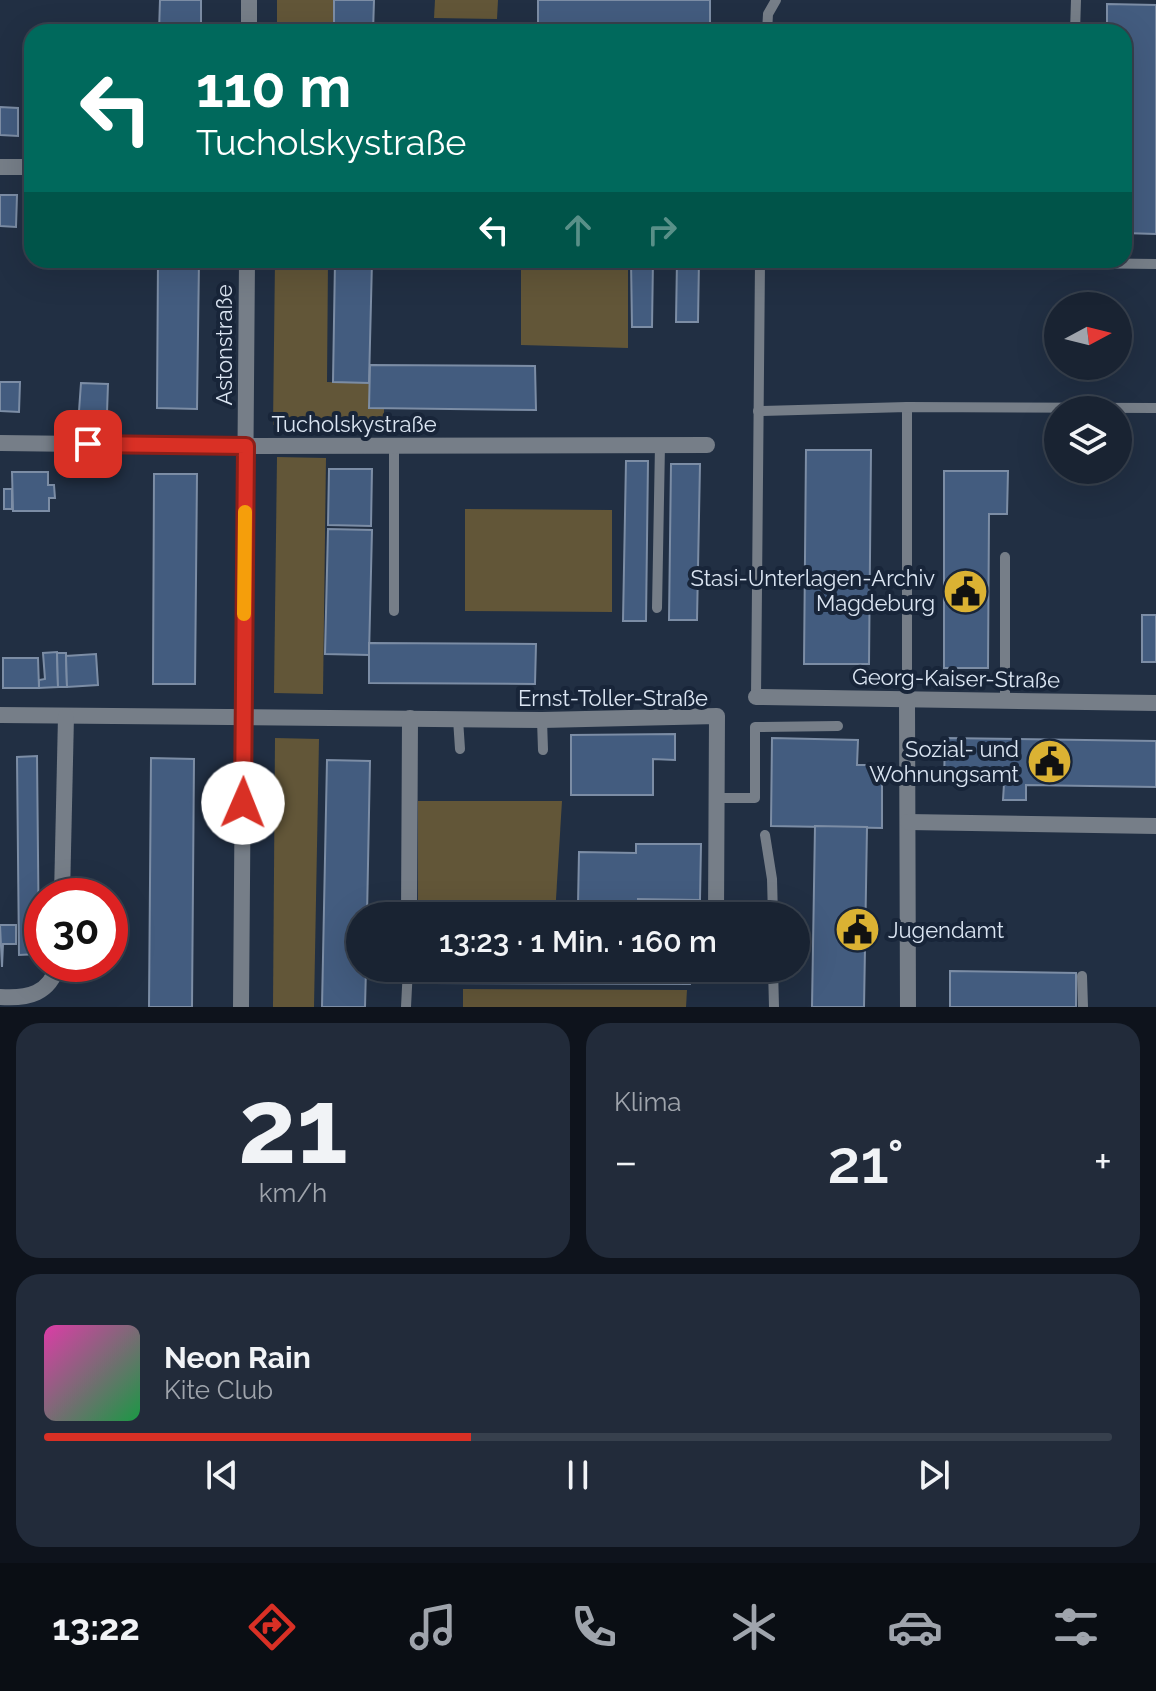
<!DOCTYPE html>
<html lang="de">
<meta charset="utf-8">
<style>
:root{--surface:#192332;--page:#222b3a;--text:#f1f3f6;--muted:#9fa4ac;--line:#37404d;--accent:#d93025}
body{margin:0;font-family:Raleway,sans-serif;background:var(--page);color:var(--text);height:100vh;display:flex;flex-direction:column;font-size:30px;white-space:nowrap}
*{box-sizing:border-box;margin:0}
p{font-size:26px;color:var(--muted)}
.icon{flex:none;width:44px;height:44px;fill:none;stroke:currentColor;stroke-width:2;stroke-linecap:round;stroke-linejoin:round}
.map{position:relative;height:1007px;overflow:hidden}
.sheet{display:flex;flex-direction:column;gap:16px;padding:16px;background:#0e131c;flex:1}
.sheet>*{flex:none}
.banner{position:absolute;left:24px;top:24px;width:1108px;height:244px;border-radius:24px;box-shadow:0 8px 32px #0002,0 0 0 2px var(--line);background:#00695c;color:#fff;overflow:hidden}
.needle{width:52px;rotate:83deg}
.controls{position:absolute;left:1044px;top:292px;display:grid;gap:16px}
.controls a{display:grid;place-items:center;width:88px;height:88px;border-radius:50%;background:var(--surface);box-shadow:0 8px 32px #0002,0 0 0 2px var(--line);font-size:40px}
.speed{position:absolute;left:24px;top:878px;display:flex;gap:16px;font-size:40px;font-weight:700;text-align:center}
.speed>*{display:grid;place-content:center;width:104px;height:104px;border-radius:50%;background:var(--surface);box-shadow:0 8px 32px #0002,0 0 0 2px var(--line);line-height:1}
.speed .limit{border:12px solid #d22;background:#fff;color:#111}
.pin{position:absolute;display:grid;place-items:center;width:68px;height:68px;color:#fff;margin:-34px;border-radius:16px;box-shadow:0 4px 12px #0006}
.me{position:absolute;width:88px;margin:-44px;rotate:1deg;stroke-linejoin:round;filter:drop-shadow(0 0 6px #0008)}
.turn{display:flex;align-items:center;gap:28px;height:168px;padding:0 40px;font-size:36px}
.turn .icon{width:104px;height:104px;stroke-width:2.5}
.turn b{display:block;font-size:56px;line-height:68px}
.lanes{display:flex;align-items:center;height:76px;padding:0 40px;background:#0003;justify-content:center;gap:40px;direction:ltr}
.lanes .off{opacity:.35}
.big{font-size:60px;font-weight:600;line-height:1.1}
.sheet .tile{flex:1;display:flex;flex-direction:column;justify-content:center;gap:12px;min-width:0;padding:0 28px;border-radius:24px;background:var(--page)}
.sheet .dial{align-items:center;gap:0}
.dial b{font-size:104px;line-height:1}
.song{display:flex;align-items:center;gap:24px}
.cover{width:96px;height:96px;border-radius:12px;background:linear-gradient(135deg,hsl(320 70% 55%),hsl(140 70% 35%))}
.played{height:8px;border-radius:4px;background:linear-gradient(90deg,var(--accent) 40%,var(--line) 40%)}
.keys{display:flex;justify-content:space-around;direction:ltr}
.heat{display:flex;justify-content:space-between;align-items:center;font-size:44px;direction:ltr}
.sheet .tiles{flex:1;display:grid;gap:16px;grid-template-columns:1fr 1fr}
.tile:last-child{grid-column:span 2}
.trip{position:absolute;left:346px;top:902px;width:464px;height:80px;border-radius:40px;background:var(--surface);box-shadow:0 8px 32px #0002,0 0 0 2px var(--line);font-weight:600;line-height:80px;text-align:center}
.dock{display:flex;height:128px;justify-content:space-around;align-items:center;background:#0a0e14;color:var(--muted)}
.dock .icon{width:56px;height:56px}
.dock .selected{color:var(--accent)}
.dock b{font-size:36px;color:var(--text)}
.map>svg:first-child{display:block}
</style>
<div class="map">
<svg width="1156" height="1007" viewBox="0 0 1156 1007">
<rect width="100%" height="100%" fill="#212f43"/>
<g fill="#625638">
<rect x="277" y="0" width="57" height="32"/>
<polygon points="435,0 498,0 497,19 434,18"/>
<polygon points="414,25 698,29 698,32 414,32"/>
<polygon points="275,260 328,260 327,382 370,383 370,408 384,409 384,426 273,425"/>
<polygon points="521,260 628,260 628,348 521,345"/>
<polygon points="277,457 326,458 323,694 274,693"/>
<polygon points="465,509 612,510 612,612 465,611"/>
<polygon points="275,738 319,739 314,1007 273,1007"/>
<polygon points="418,801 562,801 555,915 418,911"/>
<polygon points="463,989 687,990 686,1007 463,1007"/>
</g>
<g fill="#435c7f" stroke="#7c8da5" stroke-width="2">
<polygon points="160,0 201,0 201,32 159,32"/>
<polygon points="334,0 374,0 373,32 334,32"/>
<polygon points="538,0 710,0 710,23 538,24"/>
<polygon points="1107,4 1156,5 1156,234 1124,233 1124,32 1107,32"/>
<polygon points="0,107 18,108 18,136 0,135"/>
<polygon points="0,195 17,195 16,227 0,226"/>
<polygon points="158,260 199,260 197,409 157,408"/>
<polygon points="631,260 653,260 652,327 632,327"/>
<polygon points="677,260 699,260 698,322 676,322"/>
<polygon points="335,261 372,261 369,383 333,382"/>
<polygon points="370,365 535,366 536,410 369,408"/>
<polygon points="0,382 20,382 19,412 0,411"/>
<polygon points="81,383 108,384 107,413 79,411"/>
<polygon points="806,450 871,450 869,664 804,664"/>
<polygon points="626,461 648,461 646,621 623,621"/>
<polygon points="671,464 700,464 697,620 669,620"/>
<polygon points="329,469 372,469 371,526 328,525"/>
<polygon points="944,471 1008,471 1007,514 989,514 988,668 944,668"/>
<polygon points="12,472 48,472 48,485 54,485 55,498 49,498 49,511 13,511"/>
<polygon points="154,474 197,474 195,684 153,684"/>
<rect x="4" y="489" width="8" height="20"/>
<polygon points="328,529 372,530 369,655 325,654"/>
<rect x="1142" y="615" width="14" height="47"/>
<polygon points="369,643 536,644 535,684 369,683"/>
<polygon points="57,652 58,687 39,688 39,680 45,679 43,653"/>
<polygon points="57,653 66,653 67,687 58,687"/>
<polygon points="96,654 98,685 67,687 66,656"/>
<polygon points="3,658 38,658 39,688 3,688"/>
<polygon points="675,734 675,760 653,759 653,795 571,795 571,735"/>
<polygon points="772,738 858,740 857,765 882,765 882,828 771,826"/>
<polygon points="945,738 1156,741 1156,787 1026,785 1026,800 1003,800 1004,784 944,783"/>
<polygon points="37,756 39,954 19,955 17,757"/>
<polygon points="151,758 194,759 192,1007 149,1007"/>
<polygon points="327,760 370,761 367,916 360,916 360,968 366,968 365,1007 322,1007"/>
<polygon points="815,826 867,827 864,1007 812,1007"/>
<polygon points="636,844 701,844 700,900 638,899 638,905 578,905 579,852 636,853"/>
<polygon points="0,925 16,925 16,944 3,944 2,967"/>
<polygon points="430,968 691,968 690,984 431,983"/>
<rect x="705" y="968" width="17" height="15"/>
<polygon points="950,971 1076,973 1076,1007 950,1007"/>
</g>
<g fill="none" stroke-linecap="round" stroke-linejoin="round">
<g stroke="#767e88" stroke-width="10">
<polyline points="767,32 768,14 776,0"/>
<polyline points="1075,32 1076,0"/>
<polyline points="760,260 1073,263"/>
<polyline points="1073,260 1073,263 1156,264"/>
<polyline points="907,407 907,699"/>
<polyline points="758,411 907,407 1156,408"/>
<polyline points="657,608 660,445"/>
<polyline points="394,611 394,446"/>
<polyline points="756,697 760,261"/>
<polyline points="1005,701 1005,557"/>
<polyline points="458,719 460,749"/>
<polyline points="542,720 543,750"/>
<polyline points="717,798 755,798 755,727 838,726"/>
<polyline points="765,835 772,879 773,916"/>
<polyline points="773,968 774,1007"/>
<polyline points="1082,976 1083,1007"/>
<polyline points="406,1007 408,968"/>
</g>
<g stroke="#767e88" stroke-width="16">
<polyline points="249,32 249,0"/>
<polyline points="0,167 32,167"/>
<polyline points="0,443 246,446 707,445"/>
<polyline points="756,697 1156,703"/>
<polyline points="907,699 908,1007"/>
<polyline points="0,715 542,720 717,716 716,916"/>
<polyline points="908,822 1156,826"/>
<polyline points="62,896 66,716"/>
<polyline points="409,916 410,718"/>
<path d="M 0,997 C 28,999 50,994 58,964"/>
<polyline points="241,1007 247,260"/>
</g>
</g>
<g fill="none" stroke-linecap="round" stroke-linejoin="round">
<defs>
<polyline id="route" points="88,444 246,446 243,803"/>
</defs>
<use href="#route" stroke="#8d1f18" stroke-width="20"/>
<use href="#route" stroke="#d93025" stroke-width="14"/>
<polyline stroke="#f59e0b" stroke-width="14" points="244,614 245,512"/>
</g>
<defs>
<symbol id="civic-disc" viewBox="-11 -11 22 22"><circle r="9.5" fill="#dbb233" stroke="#182539"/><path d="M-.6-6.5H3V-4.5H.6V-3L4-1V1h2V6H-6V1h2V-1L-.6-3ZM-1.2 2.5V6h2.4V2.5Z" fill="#111"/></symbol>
</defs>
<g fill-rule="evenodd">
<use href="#civic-disc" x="940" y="566" width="51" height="51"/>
<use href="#civic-disc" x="1024" y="736" width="51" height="51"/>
<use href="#civic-disc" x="832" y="904" width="51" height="51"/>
</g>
<g text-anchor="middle" stroke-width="8" stroke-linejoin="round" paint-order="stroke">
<g font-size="22" fill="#dbe5f2" stroke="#182539">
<text transform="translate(224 345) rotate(-90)" y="8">Astonstraße</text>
<text x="354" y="432">Tucholskystraße</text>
<text transform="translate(956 678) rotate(1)" y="8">Georg-Kaiser-Straße</text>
<text x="613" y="706">Ernst-Toller-Straße</text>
</g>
<g font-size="22" fill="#dbe5f2" stroke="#182539" text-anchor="end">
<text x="935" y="586">Stasi-Unterlagen-Archiv<tspan x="935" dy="25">Magdeburg</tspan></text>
<text x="1019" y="757">Sozial- und<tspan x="1019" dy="25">Wohnungsamt</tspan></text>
<text x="888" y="938" text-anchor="start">Jugendamt</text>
</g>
</g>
</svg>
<div class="controls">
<a><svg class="needle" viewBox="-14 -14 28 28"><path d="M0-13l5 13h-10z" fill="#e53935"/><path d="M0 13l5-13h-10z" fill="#9fa4ac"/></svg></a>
<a><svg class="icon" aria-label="layers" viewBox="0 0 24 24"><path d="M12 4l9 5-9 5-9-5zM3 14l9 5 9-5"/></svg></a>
</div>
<div class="speed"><div class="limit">30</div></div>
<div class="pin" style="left:88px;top:444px;background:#d93025"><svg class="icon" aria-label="arrive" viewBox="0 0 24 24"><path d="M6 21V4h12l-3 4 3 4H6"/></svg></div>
<svg class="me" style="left:243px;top:803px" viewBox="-20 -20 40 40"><circle r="19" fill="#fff"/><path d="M0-13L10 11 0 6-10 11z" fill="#d93025"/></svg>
<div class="trip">13:23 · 1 Min. · 160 m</div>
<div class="banner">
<div class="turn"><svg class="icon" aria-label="left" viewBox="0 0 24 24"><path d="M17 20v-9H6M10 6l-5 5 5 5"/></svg><div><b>110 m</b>Tucholskystraße</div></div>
<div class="lanes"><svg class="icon" aria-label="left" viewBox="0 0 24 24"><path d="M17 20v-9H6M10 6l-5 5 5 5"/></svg><svg class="icon off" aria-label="ahead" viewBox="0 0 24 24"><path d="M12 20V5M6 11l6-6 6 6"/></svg><svg class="icon off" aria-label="right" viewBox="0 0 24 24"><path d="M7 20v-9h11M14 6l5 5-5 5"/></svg></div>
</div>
</div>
<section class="sheet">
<div class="tiles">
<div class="tile dial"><b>21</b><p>km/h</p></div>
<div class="tile"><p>Klima</p>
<div class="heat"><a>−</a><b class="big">21°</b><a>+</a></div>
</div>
<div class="tile">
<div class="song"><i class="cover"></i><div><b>Neon Rain</b><p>Kite Club</p></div></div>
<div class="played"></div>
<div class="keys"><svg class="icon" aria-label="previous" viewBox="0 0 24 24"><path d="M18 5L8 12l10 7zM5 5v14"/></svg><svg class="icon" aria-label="pause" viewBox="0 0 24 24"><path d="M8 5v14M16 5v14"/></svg><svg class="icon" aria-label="next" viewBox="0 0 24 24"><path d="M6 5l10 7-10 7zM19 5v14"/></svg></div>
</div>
</div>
</section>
<nav class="dock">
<b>13:22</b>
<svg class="icon selected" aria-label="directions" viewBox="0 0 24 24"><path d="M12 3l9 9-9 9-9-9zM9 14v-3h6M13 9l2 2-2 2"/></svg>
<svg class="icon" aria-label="music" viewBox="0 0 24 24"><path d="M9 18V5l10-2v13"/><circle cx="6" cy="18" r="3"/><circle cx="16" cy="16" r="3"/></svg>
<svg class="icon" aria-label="phone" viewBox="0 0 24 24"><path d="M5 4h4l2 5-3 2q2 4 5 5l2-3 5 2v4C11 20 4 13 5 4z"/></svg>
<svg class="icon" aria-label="climate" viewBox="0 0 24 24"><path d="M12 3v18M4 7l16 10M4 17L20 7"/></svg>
<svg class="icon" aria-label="car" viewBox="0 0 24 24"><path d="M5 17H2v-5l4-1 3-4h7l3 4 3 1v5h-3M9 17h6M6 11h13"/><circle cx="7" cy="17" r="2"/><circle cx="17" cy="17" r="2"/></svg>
<svg class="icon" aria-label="filters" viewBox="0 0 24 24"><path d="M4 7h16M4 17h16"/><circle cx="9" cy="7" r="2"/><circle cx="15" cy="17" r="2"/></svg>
</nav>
